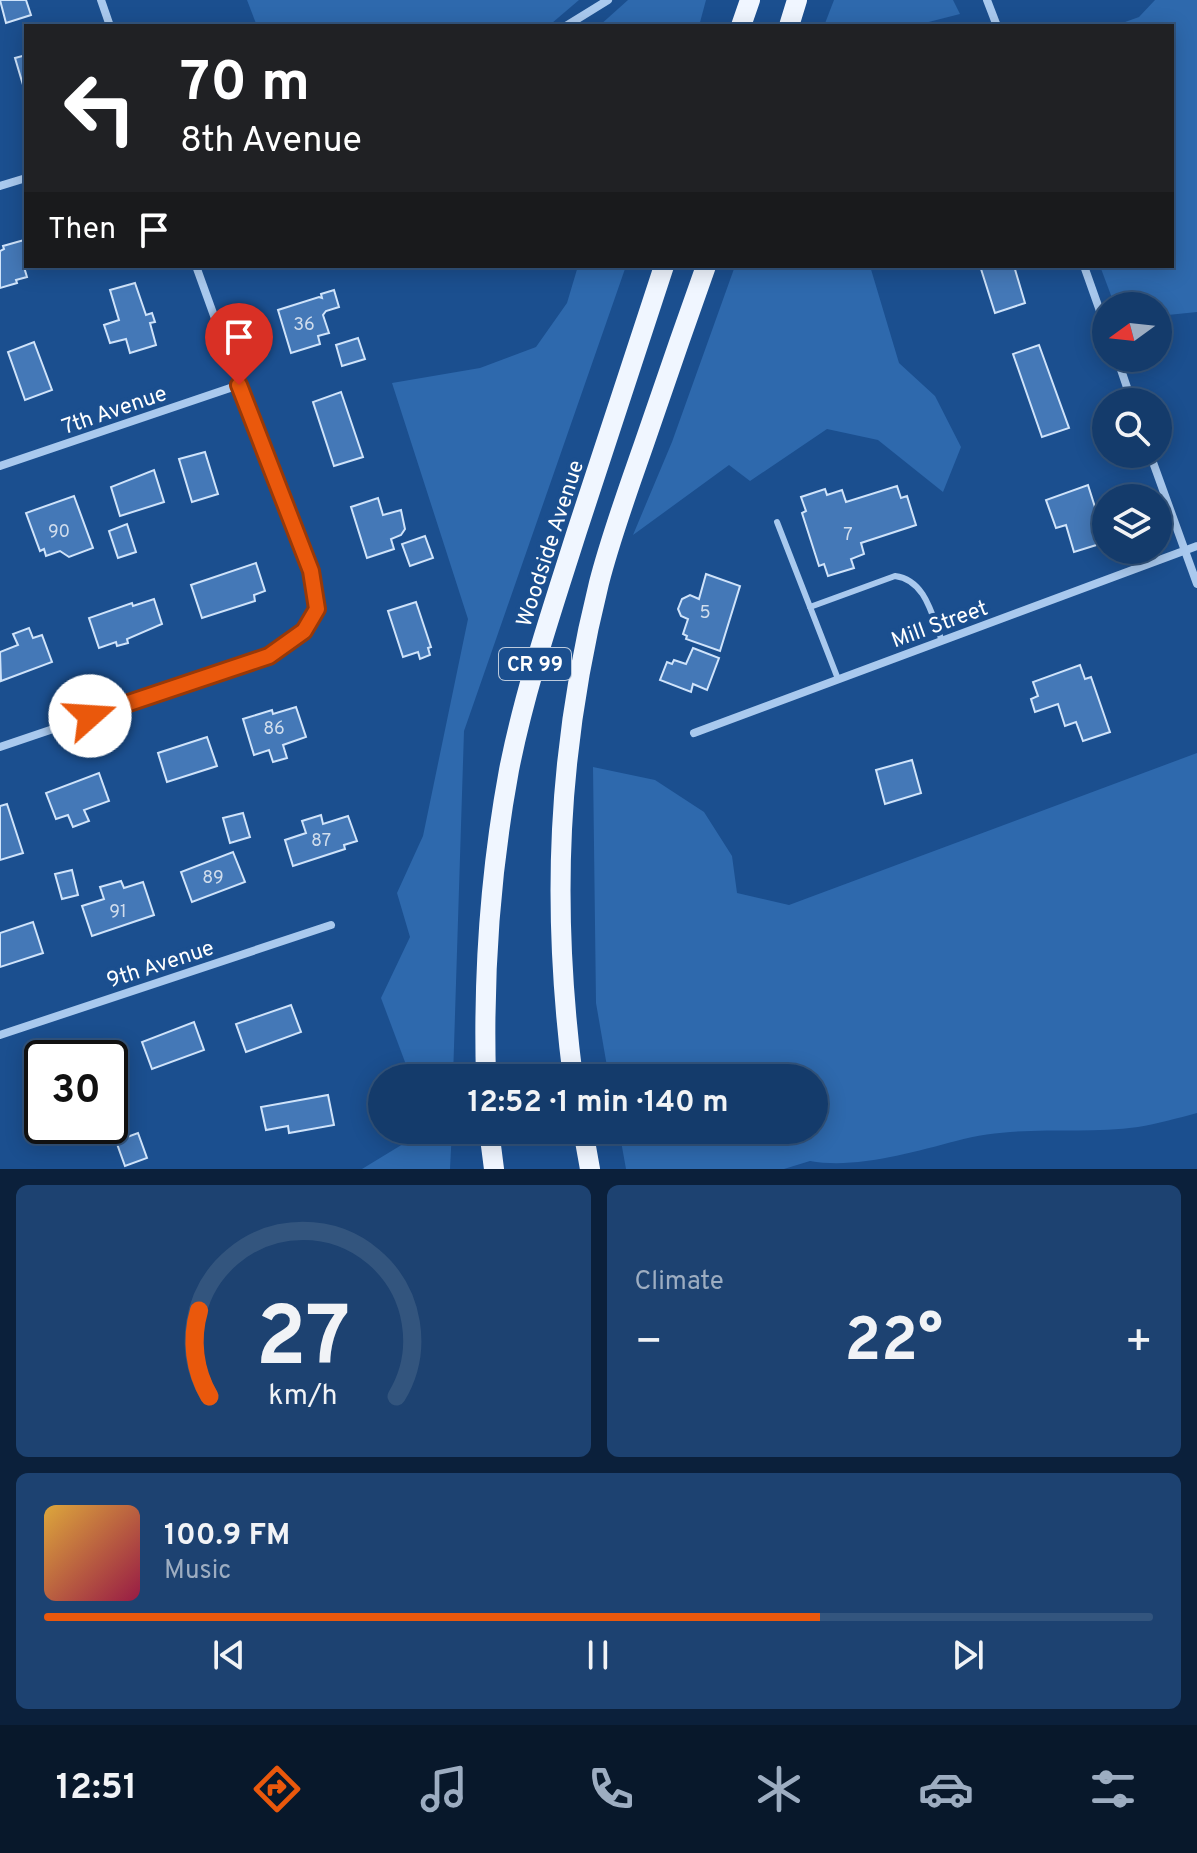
<!DOCTYPE html>
<meta charset="utf-8">
<style>
:root{--surface:#143b6b;--page:#1d4271;--text:#f1f3f6;--muted:#9dadc1;--line:#33557e;--accent:#ea580c}
body{margin:0;font-family:Overpass,sans-serif;background:var(--page);color:var(--text);height:100vh;display:flex;flex-direction:column;font-size:30px;white-space:nowrap}
*{box-sizing:border-box;margin:0}
p{font-size:26px;color:var(--muted)}
.icon{flex:none;width:44px;height:44px;fill:none;stroke:currentColor;stroke-width:2;stroke-linecap:round;stroke-linejoin:round}
.map{position:relative;height:1169px;overflow:hidden}
.side{display:flex;flex-direction:column;gap:16px;padding:16px;background:#0b203b;flex:1}
.side>*{flex:none}
.hud{position:absolute;left:24px;top:24px;width:1150px;height:244px;border-radius:0px;box-shadow:0 4px 20px #0003,0 0 0 2px var(--line);background:#202124;color:#fff;overflow:hidden}
.needle{width:52px;rotate:255deg}
.buttons{position:absolute;left:1092px;top:292px;display:grid;gap:16px}
.buttons a{display:grid;place-items:center;width:80px;height:80px;border-radius:50%;background:var(--surface);box-shadow:0 4px 20px #0003,0 0 0 2px var(--line);font-size:40px}
.speed{position:absolute;left:24px;top:1040px;display:flex;gap:16px;font-size:40px;font-weight:700;text-align:center}
.speed>*{display:grid;place-content:center;width:104px;height:104px;border-radius:50%;background:var(--surface);box-shadow:0 4px 20px #0003,0 0 0 2px var(--line);line-height:1}
.speed .limit{border:4px solid #111;border-radius:12px;background:#fff;color:#111}
.pin{position:absolute;display:grid;place-items:center;width:68px;height:68px;color:#fff;margin:-82px -34px;border-radius:50% 50% 50% 0;rotate:-45deg;box-shadow:0 0 8px #0007}
.pin .icon{rotate:45deg}
.me{position:absolute;width:88px;margin:-44px;rotate:71deg;stroke-linejoin:round;filter:drop-shadow(0 0 6px #0008)}
.turn{display:flex;align-items:center;gap:28px;height:168px;padding:0 24px;font-size:36px}
.turn .icon{width:104px;height:104px;stroke-width:2.5}
.turn b{display:block;font-size:56px;line-height:68px}
.then{display:flex;align-items:center;height:76px;padding:0 24px;background:#0003;gap:16px;font-size:30px}
.big{font-size:60px;font-weight:700;line-height:1.1}
.side .tile{flex:1;display:flex;flex-direction:column;justify-content:center;gap:12px;min-width:0;padding:0 28px;border-radius:12px;background:var(--page)}
.side .dial{align-items:center;gap:0}
.dial svg{height:208px;overflow:visible;fill:none;stroke:var(--line);stroke-width:7;stroke-linecap:round;text-anchor:middle}
.dial text{fill:var(--text);stroke:none}
.song{display:flex;align-items:center;gap:24px}
.cover{width:96px;height:96px;border-radius:12px;background:linear-gradient(135deg,hsl(40 70% 55%),hsl(340 70% 35%))}
.played{height:8px;border-radius:4px;background:linear-gradient(90deg,var(--accent) 70%,var(--line) 70%)}
.keys{display:flex;justify-content:space-around;direction:ltr}
.heat{display:flex;justify-content:space-between;align-items:center;font-size:44px;direction:ltr}
.side .tiles{flex:1;display:grid;gap:16px;grid-template-columns:1fr 1fr}
.tile:last-child{grid-column:span 2}
.trip{position:absolute;left:368px;top:1064px;width:460px;height:80px;border-radius:40px;background:var(--surface);box-shadow:0 4px 20px #0003,0 0 0 2px var(--line);font-weight:700;line-height:80px;text-align:center}
.tab-bar{display:flex;height:128px;justify-content:space-around;align-items:center;background:#08182b;color:var(--muted)}
.tab-bar .icon{width:56px;height:56px}
.tab-bar .selected{color:var(--accent)}
.tab-bar b{font-size:36px;color:var(--text)}
.map>svg:first-child{display:block}
</style>
<div class="map">
<svg width="1197" height="1169" viewBox="0 0 1197 1169">
<rect width="100%" height="100%" fill="#1b4f8f"/>
<g fill="#2e69ad">
<polygon points="247,0 579,0 552,23 540,26 257,26"/>
<polygon points="628,0 706,0 699,26 599,26"/>
<polygon points="834,0 953,0 960,14 913,26 824,26"/>
<polygon points="1155,0 1197,0 1197,312 1158,316 1158,306 1115,306 1100,266 1172,266 1172,26 1114,26 1139,17"/>
<polygon points="578,266 626,266 464,731 453,1078 411,1078 381,998 410,937 397,893 423,836 468,619 392,383 480,368 536,347 567,303"/>
<polygon points="735,266 870,266 899,363 935,396 961,447 943,492 878,440 827,429 750,481 729,465 633,535 672,442"/>
<path d="M 1197,753 L 1197,1113 C 1178,1118 1157,1124 1138,1127 C 1077,1135 1015,1124 956,1141 C 910,1153 855,1169 810,1161 L 784,1169 L 626,1169 L 619,1130 L 814,1130 L 814,1078 L 609,1078 L 596,1003 L 593,767 L 655,780 L 704,812 L 732,856 L 737,893 L 789,905 Z"/>
<polygon points="426,1130 452,1130 450,1169 362,1169"/>
</g>
<g fill="#4478b7" stroke="#cfe3fa" stroke-width="2">
<polygon points="0,0 26,0 31,15 6,23"/>
<polygon points="26,55 26,95 15,58"/>
<polygon points="24,240 27,266 24,267 27,277 16,280 17,283 0,288 0,251 4,249 3,246"/>
<polygon points="992,266 1014,266 1025,303 995,313 981,269"/>
<polygon points="135,283 146,315 152,313 155,322 150,323 156,345 130,353 126,339 110,343 104,325 119,320 110,290"/>
<polygon points="334,290 339,307 326,311 323,315 329,333 318,336 320,344 291,353 278,310 319,297 322,298 321,294"/>
<polygon points="358,338 365,359 342,366 336,345"/>
<polygon points="34,342 52,390 25,400 8,352"/>
<polygon points="1039,345 1069,428 1042,437 1013,354"/>
<polygon points="341,392 363,457 334,466 313,402"/>
<polygon points="205,452 218,494 192,502 179,459"/>
<polygon points="154,470 164,502 120,516 111,487"/>
<polygon points="1088,485 1106,542 1074,552 1066,525 1056,528 1046,500"/>
<polygon points="897,486 901,498 907,496 916,525 861,543 864,554 851,559 854,568 828,576 824,564 819,566 802,513 806,511 801,497 825,489 827,495 842,490 846,502"/>
<polygon points="74,496 93,548 69,557 60,551 46,556 44,549 40,551 26,513"/>
<polygon points="378,498 383,515 401,510 405,529 401,535 391,539 394,549 367,558 351,507"/>
<polygon points="127,524 136,552 118,558 109,531"/>
<polygon points="425,536 433,558 410,566 402,544"/>
<polygon points="256,563 265,591 254,595 255,601 202,618 191,585"/>
<polygon points="706,574 740,586 720,651 686,639 687,636 683,634 688,619 681,616 678,609 682,599 690,595 699,599"/>
<polygon points="154,599 162,624 127,639 128,643 117,646 116,642 99,648 89,618 132,603 133,606"/>
<polygon points="416,602 431,647 428,648 430,655 420,659 418,652 403,657 388,611"/>
<polygon points="29,628 33,638 42,635 52,662 1,681 0,652 18,645 13,634"/>
<polygon points="693,648 719,658 707,690 693,684 691,692 660,680 667,662 672,664 674,660 686,664"/>
<polygon points="1080,665 1085,679 1091,677 1110,732 1083,741 1076,722 1065,726 1058,704 1035,712 1031,699 1038,696 1033,682"/>
<polygon points="296,707 306,737 283,745 287,758 273,762 269,750 254,755 243,719 272,710 273,714"/>
<polygon points="207,737 217,766 167,782 158,753"/>
<polygon points="912,760 921,793 885,804 876,770"/>
<polygon points="99,773 109,801 84,810 89,821 73,827 68,815 56,819 46,793"/>
<polygon points="7,804 23,853 0,860 0,806"/>
<polygon points="243,813 250,837 230,843 223,818"/>
<polygon points="321,815 323,824 348,816 357,841 344,845 345,849 293,866 285,840 306,833 302,821"/>
<polygon points="233,852 245,882 192,902 181,872"/>
<polygon points="72,870 78,895 62,899 55,874"/>
<polygon points="121,881 124,888 143,882 154,915 92,936 82,906 104,899 100,887"/>
<polygon points="33,922 43,953 0,967 0,933"/>
<polygon points="291,1005 301,1032 246,1052 236,1024"/>
<polygon points="194,1022 204,1050 152,1069 142,1042"/>
<polygon points="110,1052 125,1099 110,1104 110,1058 91,1058"/>
<polygon points="328,1095 334,1125 289,1133 288,1126 266,1130 261,1107"/>
<polygon points="138,1133 147,1158 125,1166 116,1141"/>
</g>
<g fill="none" stroke-linecap="round" stroke-linejoin="round">
<g stroke="#a9c9ee" stroke-width="6">
<polyline points="777,522 838,679"/>
<path d="M 810,607 L 895,576 C 926,580 932,616 942,641"/>
</g>
<g stroke="#a9c9ee" stroke-width="8">
<polyline points="101,0 110,26"/>
<polyline points="987,0 997,26"/>
<polyline points="566,26 608,0"/>
<polyline points="0,186 26,178"/>
<polyline points="1084,266 1106,328"/>
<polyline points="1117,358 1132,402"/>
<polyline points="1150,454 1197,584"/>
<polyline points="0,466 239,385"/>
<polyline points="694,733 1197,546"/>
<polyline points="0,747 269,656 304,631 317,609 311,571 239,385 196,266"/>
<polyline points="0,1035 331,925"/>
</g>
<g stroke="#f0f6ff" stroke-width="20">
<polyline points="741,26 750,0"/>
<polyline points="789,26 797,0"/>
<path d="M 486,1078 C 483,974 490,873 509,770 C 525,689 552,610 577,531 C 606,443 635,354 664,266"/>
<path d="M 573,1078 C 551,906 557,752 599,583 C 611,536 628,490 644,444 C 664,385 685,325 706,266"/>
<polyline points="489,1130 494,1169"/>
<polyline points="583,1130 590,1169"/>
</g>
</g>
<g fill="none" stroke-linecap="round" stroke-linejoin="round">
<defs>
<polyline id="route" points="90,716 269,656 304,631 317,609 311,571 239,385"/>
</defs>
<use href="#route" stroke="#983908" stroke-width="20"/>
<use href="#route" stroke="#ea580c" stroke-width="14"/>
</g>
<g text-anchor="middle" stroke-width="8" stroke-linejoin="round" paint-order="stroke">
<g font-size="18" fill="#d0dded">
<text x="304" y="330">36</text>
<text x="59" y="537">90</text>
<text x="848" y="540">7</text>
<text x="705" y="618">5</text>
<text x="274" y="734">86</text>
<text x="321" y="846">87</text>
<text x="213" y="883">89</text>
<text x="118" y="917">91</text>
</g>
<rect fill="#1b4f8f" stroke="#bbcadd" stroke-width="2" x="499" y="648" width="72" height="32" rx="6"/>
<g font-size="20" font-weight="bold" fill="#fff">
<text x="535" y="671">CR 99</text>
</g>
<g font-size="22" fill="#fff" stroke="#1b4f8f">
<text transform="translate(114 409) rotate(-19)" y="8">7th Avenue</text>
<text transform="translate(549 543) rotate(-72)" y="8">Woodside Avenue</text>
<text transform="translate(939 623) rotate(-20)" y="8">Mill Street</text>
<text transform="translate(160 963) rotate(-18)" y="8">9th Avenue</text>
</g>
</g>
</svg>
<div class="buttons">
<a><svg class="needle" viewBox="-14 -14 28 28"><path d="M0-13l5 13h-10z" fill="#e53935"/><path d="M0 13l5-13h-10z" fill="#9dadc1"/></svg></a>
<a><svg class="icon" aria-label="search" viewBox="0 0 24 24"><circle cx="10" cy="10" r="6"/><path d="M15 15l6 6"/></svg></a>
<a><svg class="icon" aria-label="layers" viewBox="0 0 24 24"><path d="M12 4l9 5-9 5-9-5zM3 14l9 5 9-5"/></svg></a>
</div>
<div class="speed"><div class="limit">30</div></div>
<div class="pin" style="left:239px;top:385px;background:#d93025"><svg class="icon" aria-label="arrive" viewBox="0 0 24 24"><path d="M6 21V4h12l-3 4 3 4H6"/></svg></div>
<svg class="me" style="left:90px;top:716px" viewBox="-20 -20 40 40"><circle r="19" fill="#fff"/><path d="M0-13L10 11 0 6-10 11z" fill="#ea580c"/></svg>
<div class="trip">12:52 · 1 min · 140 m</div>
<div class="hud">
<div class="turn"><svg class="icon" aria-label="left" viewBox="0 0 24 24"><path d="M17 20v-9H6M10 6l-5 5 5 5"/></svg><div><b>70 m</b>8th Avenue</div></div>
<div class="then">Then<svg class="icon" aria-label="arrive" viewBox="0 0 24 24"><path d="M6 21V4h12l-3 4 3 4H6"/></svg></div>
</div>
</div>
<section class="side">
<div class="tiles">
<div class="tile dial"><svg viewBox="0 0 100 80">
<path d="M14 69A42 42 0 1 1 86 69"/>
<path d="M14 69A42 42 0 0 1 10 36" stroke="#ea580c"/>
<text x="50" y="56" font-size="32" font-weight="700">27</text>
<text x="50" y="72" font-size="11">km/h</text>
</svg></div>
<div class="tile"><p>Climate</p>
<div class="heat"><a>−</a><b class="big">22°</b><a>+</a></div>
</div>
<div class="tile">
<div class="song"><i class="cover"></i><div><b>100.9 FM</b><p>Music</p></div></div>
<div class="played"></div>
<div class="keys"><svg class="icon" aria-label="previous" viewBox="0 0 24 24"><path d="M18 5L8 12l10 7zM5 5v14"/></svg><svg class="icon" aria-label="pause" viewBox="0 0 24 24"><path d="M8 5v14M16 5v14"/></svg><svg class="icon" aria-label="next" viewBox="0 0 24 24"><path d="M6 5l10 7-10 7zM19 5v14"/></svg></div>
</div>
</div>
</section>
<nav class="tab-bar">
<b>12:51</b>
<svg class="icon selected" aria-label="directions" viewBox="0 0 24 24"><path d="M12 3l9 9-9 9-9-9zM9 14v-3h6M13 9l2 2-2 2"/></svg>
<svg class="icon" aria-label="music" viewBox="0 0 24 24"><path d="M9 18V5l10-2v13"/><circle cx="6" cy="18" r="3"/><circle cx="16" cy="16" r="3"/></svg>
<svg class="icon" aria-label="phone" viewBox="0 0 24 24"><path d="M5 4h4l2 5-3 2q2 4 5 5l2-3 5 2v4C11 20 4 13 5 4z"/></svg>
<svg class="icon" aria-label="climate" viewBox="0 0 24 24"><path d="M12 3v18M4 7l16 10M4 17L20 7"/></svg>
<svg class="icon" aria-label="car" viewBox="0 0 24 24"><path d="M5 17H2v-5l4-1 3-4h7l3 4 3 1v5h-3M9 17h6M6 11h13"/><circle cx="7" cy="17" r="2"/><circle cx="17" cy="17" r="2"/></svg>
<svg class="icon" aria-label="filters" viewBox="0 0 24 24"><path d="M4 7h16M4 17h16"/><circle cx="9" cy="7" r="2"/><circle cx="15" cy="17" r="2"/></svg>
</nav>
